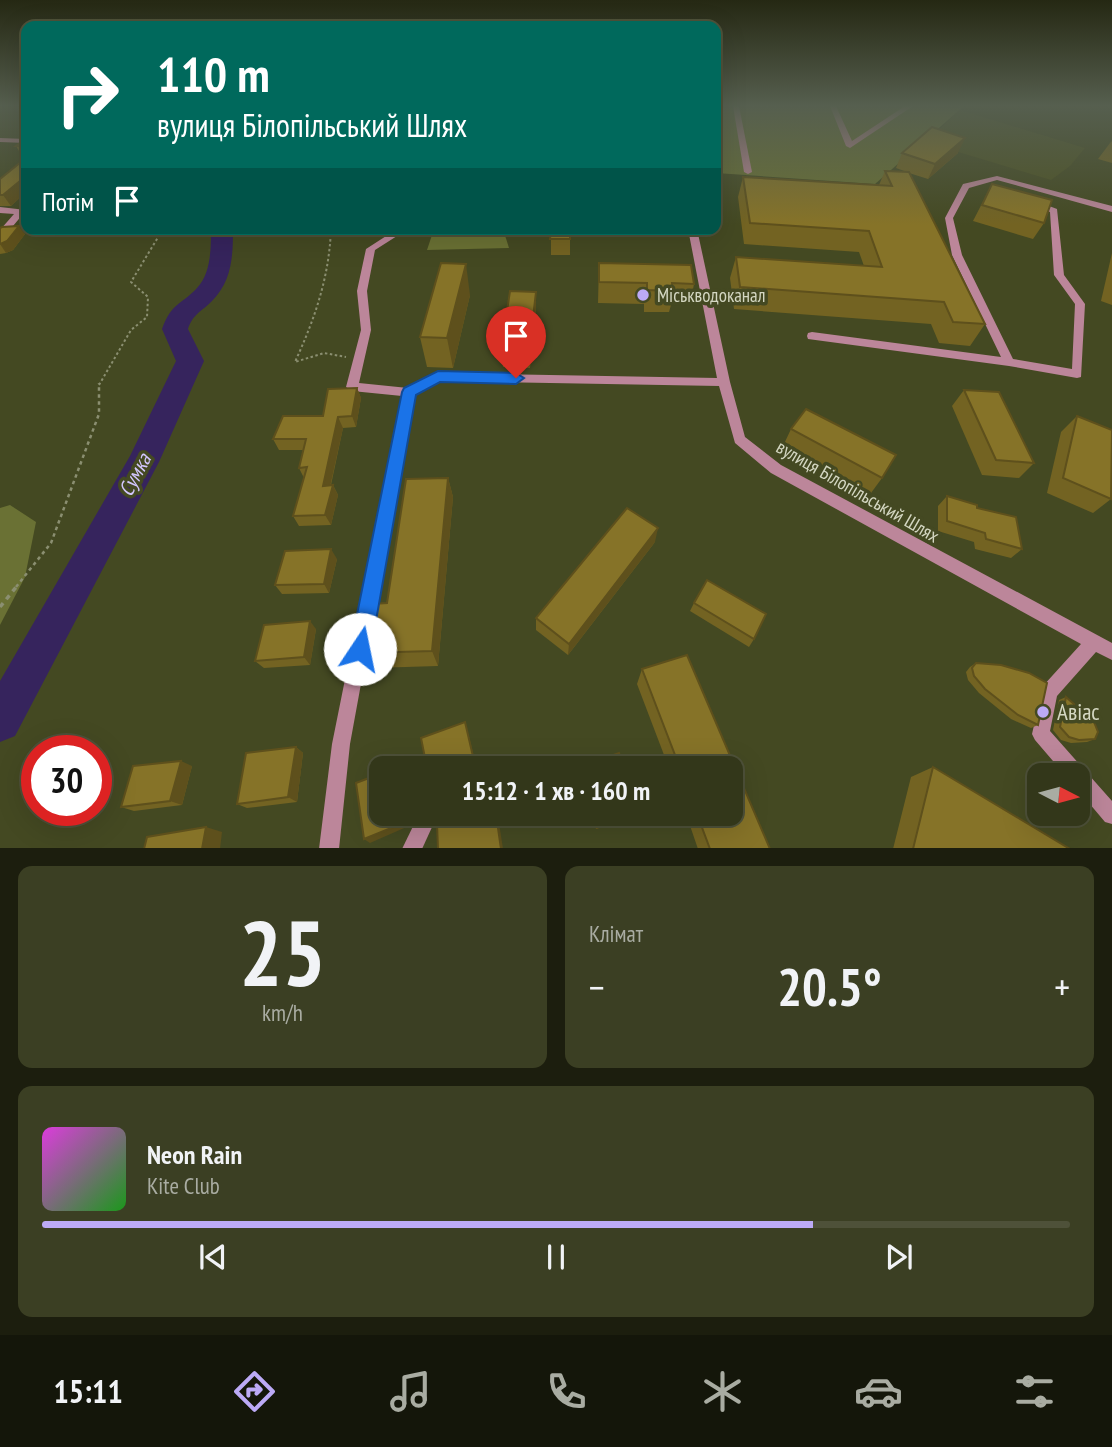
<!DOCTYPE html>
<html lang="uk">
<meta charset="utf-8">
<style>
:root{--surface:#33371a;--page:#3b3f23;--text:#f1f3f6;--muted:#a9aca2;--line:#4e5139;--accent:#bcaaf6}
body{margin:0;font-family:"PT Sans Narrow",sans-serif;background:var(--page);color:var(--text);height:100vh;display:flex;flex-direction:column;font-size:26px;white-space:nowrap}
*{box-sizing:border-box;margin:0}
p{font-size:23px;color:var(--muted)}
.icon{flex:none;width:38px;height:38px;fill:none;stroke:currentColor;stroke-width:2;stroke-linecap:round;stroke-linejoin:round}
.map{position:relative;height:848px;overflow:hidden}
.details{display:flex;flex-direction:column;gap:18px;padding:18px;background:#1c1e0e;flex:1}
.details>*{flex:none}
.banner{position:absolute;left:21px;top:21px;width:700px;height:214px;border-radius:14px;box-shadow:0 7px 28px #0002,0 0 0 2px var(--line);background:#00695c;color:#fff;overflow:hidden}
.needle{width:46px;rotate:96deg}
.controls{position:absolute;left:1027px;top:763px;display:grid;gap:14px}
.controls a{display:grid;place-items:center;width:63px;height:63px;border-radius:14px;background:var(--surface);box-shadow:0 7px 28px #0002,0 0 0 2px var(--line);font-size:35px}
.speed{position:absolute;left:21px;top:735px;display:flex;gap:14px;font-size:35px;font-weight:700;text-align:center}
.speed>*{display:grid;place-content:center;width:91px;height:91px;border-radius:50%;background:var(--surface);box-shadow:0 7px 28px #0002,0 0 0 2px var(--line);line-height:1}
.speed .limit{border:10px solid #d22;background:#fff;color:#111}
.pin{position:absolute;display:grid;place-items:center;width:60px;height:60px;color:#fff;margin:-72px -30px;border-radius:50% 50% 50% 0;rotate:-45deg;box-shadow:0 0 7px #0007}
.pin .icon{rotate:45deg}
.me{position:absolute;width:77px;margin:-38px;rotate:11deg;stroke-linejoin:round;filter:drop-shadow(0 0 5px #0008)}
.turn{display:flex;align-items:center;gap:24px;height:147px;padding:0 21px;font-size:32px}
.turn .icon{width:91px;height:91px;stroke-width:2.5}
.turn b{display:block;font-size:49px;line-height:60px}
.then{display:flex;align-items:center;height:66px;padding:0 21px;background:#0003;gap:14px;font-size:26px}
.big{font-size:52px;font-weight:700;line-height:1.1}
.details .card{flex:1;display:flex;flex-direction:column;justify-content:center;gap:10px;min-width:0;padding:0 24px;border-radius:14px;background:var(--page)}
.details .dial{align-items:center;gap:0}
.dial b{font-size:91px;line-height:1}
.song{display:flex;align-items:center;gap:21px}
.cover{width:84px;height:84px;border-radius:10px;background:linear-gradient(135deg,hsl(300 70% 55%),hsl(120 70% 35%))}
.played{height:7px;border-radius:4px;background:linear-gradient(90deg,var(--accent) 75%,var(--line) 75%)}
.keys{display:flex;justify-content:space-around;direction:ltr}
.heat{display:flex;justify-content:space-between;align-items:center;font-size:38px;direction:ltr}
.details .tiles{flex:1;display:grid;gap:18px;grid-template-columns:1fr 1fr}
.card:last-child{grid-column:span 2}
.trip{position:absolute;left:369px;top:756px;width:374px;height:70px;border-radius:14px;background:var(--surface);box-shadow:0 7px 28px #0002,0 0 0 2px var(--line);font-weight:700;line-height:70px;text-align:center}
.tabs{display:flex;height:112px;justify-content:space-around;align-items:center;background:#14160a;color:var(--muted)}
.tabs .icon{width:49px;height:49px}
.tabs .selected{color:var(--accent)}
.tabs b{font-size:32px;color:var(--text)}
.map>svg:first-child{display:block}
</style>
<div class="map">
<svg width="1112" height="849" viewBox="0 0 1112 849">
<rect width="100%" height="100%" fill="#444922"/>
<polygon fill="#4d5223" points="960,110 1085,148 1070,166 1051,180 925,142"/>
<g fill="#6a7134">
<polygon points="716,106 964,106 875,184 716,173"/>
<polygon points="434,229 503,229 509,248 427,250"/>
<polygon points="10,505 36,522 25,577 0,625 0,508"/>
</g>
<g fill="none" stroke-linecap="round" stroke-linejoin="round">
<path fill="#36245d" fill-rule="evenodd" d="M 211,229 L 233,229 C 233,256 232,281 212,301 C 201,312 193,314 188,329 L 204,361 L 159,462 L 15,736 L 0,742 L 0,681 L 130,456 L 176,361 L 162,329 C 172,302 180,306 197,288 C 211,273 211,249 211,229 Z"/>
<g stroke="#8b8f71" stroke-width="2" stroke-dasharray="2.5 2.5" stroke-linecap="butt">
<path d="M 331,229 C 329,278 315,318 295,362 L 324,353 L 346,357"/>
<polyline points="99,385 131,330 147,317 148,297 131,282 163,229"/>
</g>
<polyline stroke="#8b8f71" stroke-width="2.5" stroke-dasharray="3.5 3.5" stroke-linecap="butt" points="16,587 51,543 99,414 99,383"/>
<polyline stroke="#8b8f71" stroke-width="3.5" stroke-dasharray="5 5" stroke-linecap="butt" points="0,607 17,586"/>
<g fill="#bc869a" fill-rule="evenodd">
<polygon points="733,106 739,106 752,172 748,174 744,172"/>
<polygon points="830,106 836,106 852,141 905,106 913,106 850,148 846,146"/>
<polygon points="0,138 26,139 26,143 0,142"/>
<polygon points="997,176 1112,206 1112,212 997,180 969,188 953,218 962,255 1013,359 1072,369 1075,304 1054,275 1050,212 1032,204 1036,201 1057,209 1064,275 1085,304 1081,377 1077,378 1009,366 808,339 807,336 808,333 812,332 1001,357 952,255 945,218 963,184"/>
<polygon points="0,207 26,210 26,214 23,214 3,238 0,239 0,230 14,214 0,213"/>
<polygon points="397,229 408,229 375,250 367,291 371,330 359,383 408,388 438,373 717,378 688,229 697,229 730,382 745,437 781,465 1112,643 1112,660 1096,652 1057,696 1050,731 1112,801 1112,824 1105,822 1078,790 1078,775 1065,775 1035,740 1032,734 1043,686 1081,644 771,473 735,443 719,386 440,381 414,394 350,744 339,849 319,849 332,744 402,396 352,391 346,387 361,330 357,291 366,249"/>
<polygon points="419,814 438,814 422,849 402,849"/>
</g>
</g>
<g fill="#736322">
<polygon points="26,134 26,151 19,151 16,146 24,140"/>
<polygon points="1112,141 1112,163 1098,159 1110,143"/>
<polygon points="902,153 958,153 928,179 909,173 985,324 970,346 939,343 931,324 734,309 730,278 736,257 864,266 859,252 744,244 738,197 743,177 879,185 885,171 907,172 896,168"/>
<polygon points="26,162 26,192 11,206 0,206 0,179"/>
<polygon points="992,184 1044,223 1033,239 973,221"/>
<polygon points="0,228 25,234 13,250 6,253 0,254"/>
<polygon points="551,229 570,239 570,255 551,255"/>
<polygon points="1112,253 1112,305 1101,301"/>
<polygon points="599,263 694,284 690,305 671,305 669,312 644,312 644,304 598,303"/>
<polygon points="470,295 453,368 427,367 420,337"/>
<polygon points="536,308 530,368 503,367 501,351"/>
<polygon points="357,388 361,398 356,427 343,428 331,485 333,485 338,495 331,525 299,526 293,516 304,478 299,468 303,450 279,450 273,439 323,416"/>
<polygon points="964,390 1034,463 1019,478 982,475 952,406"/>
<polygon points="1077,416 1111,499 1093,513 1047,493 1061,432"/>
<polygon points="791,429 882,478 871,493 784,444"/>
<polygon points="448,478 453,497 438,666 373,668 363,653"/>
<polygon points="947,496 977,508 1022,549 1011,558 975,549 974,542 938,531 938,506"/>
<polygon points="655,542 568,655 536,630 536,618"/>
<polygon points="337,559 329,593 282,594 275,585"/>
<polygon points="694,603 754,639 749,647 690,611"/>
<polygon points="316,629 310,665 264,668 255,661"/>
<polygon points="687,655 770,849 698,849 686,814 732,814 732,768 669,768 637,684 642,669"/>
<polygon points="976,663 1038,725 1031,728 1011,719 979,693 968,680 966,672 970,667"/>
<polygon points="1066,697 1095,739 1087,742 1071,743 1061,740 1053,730 1059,700"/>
<polygon points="296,747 303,753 297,802 247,808 237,804"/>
<polygon points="192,766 182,805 134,811 121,807"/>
<polygon points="933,767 1070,849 893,849 911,777"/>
<polygon points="592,814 636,814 635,816 596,829"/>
</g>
<g fill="#5e501c">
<polygon points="965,138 958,153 928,179 935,164"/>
<polygon points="26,176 26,192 11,206 3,195"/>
<polygon points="19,226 25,234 13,250 6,253 0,244"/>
<polygon points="466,264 470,295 453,368 447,338"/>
<polygon points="536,292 536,308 530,368 529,352"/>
<polygon points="357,388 361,398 356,427 352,416"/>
<polygon points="338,417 343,428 328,496 323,486"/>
<polygon points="448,478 453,497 438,666 432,651"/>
<polygon points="333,485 338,495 331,525 325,515"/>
<polygon points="658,528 655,542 568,655 569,644"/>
<polygon points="331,549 337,559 329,593 324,584"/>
<polygon points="310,621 316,629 310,665 304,657"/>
<polygon points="465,722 467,729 477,768 467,768"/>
<polygon points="296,747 303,753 297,802 288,797"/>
<polygon points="181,761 192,766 182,805 170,801"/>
<polygon points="405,814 409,814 411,825 370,843 364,839"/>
<polygon points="496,814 498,816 503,849 501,849"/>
<polygon points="631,814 636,814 635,816 596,829 598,826"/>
<polygon points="206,827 222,832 220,849 202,849"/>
</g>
<g fill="#867328" stroke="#5e501c" stroke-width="2">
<polygon points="932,127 965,138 935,164 902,153"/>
<polygon points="26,134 26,146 16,146 24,140"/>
<polygon points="21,162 26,162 26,176 3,195 0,195 0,179"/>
<polygon points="885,171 909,172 985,324 953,322 944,302 740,287 736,257 882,267 869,231 750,223 743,177 892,186"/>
<polygon points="992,184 1052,200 1044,223 982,205"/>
<polygon points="19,226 7,241 0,244 0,228 2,227"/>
<polygon points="551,229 570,229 570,239 550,239"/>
<polygon points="441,263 466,264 447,338 420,337"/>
<polygon points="599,263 691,265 694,284 672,283 673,291 647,290 647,283 599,282"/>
<polygon points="510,291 536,292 529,352 501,351"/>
<polygon points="357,388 352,416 338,417 323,486 333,485 325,515 293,516 307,467 299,468 306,439 273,439 283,416 323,416 328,389"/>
<polygon points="964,390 999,392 1034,463 996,460"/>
<polygon points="806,409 896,455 882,478 791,429"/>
<polygon points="1077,416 1112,430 1111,499 1063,478"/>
<polygon points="448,478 432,651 363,653 372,604 387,603 406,479"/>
<polygon points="947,496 977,505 977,508 1016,517 1022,549 986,539 985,533 947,521"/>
<polygon points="627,508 658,528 569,644 536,618"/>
<polygon points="331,549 324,584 275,585 285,551"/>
<polygon points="707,580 766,614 754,639 694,603"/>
<polygon points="310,621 304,657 255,661 264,625"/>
<polygon points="687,655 770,849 710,849 697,814 732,814 732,768 680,768 642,669"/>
<polygon points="976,663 1001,665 1029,673 1047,683 1038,725 1018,715 985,689 974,676 972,668"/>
<polygon points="1066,697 1094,722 1098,732 1095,739 1079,740 1069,737 1060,727"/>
<polygon points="465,722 475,765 467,768 427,768 421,738"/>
<polygon points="296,747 288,797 237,804 246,753"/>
<polygon points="619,753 624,768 582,768 581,766"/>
<polygon points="181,761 170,801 121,807 133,766"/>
<polygon points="933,767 1070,849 913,849"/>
<polygon points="382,773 382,814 405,814 406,822 364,839 356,783"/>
<polygon points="479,814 496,814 501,849 438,849 437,824"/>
<polygon points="594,814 631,814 598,826"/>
<polygon points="206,827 202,849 144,849 147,837"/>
</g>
<linearGradient id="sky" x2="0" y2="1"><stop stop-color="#252813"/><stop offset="0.47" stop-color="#565f4f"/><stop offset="1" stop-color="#565f4f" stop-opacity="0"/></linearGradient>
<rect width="1112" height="225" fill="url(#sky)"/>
<polygon fill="#1a73e8" stroke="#114b97" stroke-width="2" points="438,371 516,373 524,378 516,384 440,382 416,395 371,649 368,656 360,659 353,656 350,649 402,392 404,388"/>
<g fill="#bcaaf6" stroke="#444922" stroke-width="2.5">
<circle cx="643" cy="295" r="7"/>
<circle cx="1043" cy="712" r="7"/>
</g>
<g text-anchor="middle" stroke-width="7" stroke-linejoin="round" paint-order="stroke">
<g font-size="19" fill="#d4d7c2" stroke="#444922" text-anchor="start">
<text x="657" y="302">Міськводоканал</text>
</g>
<g font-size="19" fill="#d4d7c2" stroke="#444922">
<text transform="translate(858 491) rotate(30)" y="7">вулиця Білопільський Шлях</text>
</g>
<g font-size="21" font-style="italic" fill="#d2c6fd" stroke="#444922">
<text transform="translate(135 475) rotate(-62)" y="7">Сумка</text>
</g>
<g font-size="23" fill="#d4d7c2" stroke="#444922" text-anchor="start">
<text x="1057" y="720">Авіас</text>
</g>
</g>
</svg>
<div class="controls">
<a><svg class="needle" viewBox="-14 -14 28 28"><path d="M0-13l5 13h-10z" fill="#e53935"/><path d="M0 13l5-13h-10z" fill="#a9aca2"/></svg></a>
</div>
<div class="speed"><div class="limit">30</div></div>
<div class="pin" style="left:516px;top:378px;background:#d93025"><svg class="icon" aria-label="arrive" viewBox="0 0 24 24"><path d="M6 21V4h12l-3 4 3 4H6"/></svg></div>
<svg class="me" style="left:360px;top:649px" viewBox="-20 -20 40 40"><circle r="19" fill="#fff"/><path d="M0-13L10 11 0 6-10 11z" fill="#1a73e8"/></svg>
<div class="trip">15:12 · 1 хв · 160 m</div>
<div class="banner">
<div class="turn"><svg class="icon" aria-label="right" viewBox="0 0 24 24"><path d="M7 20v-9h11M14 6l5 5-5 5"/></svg><div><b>110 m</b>вулиця Білопільський Шлях</div></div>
<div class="then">Потім<svg class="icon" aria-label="arrive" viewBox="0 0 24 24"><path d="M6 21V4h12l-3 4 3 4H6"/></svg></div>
</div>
</div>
<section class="details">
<div class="tiles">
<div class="card dial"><b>25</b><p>km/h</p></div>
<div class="card"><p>Клімат</p>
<div class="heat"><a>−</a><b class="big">20.5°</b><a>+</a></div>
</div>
<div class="card">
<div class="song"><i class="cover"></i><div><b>Neon Rain</b><p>Kite Club</p></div></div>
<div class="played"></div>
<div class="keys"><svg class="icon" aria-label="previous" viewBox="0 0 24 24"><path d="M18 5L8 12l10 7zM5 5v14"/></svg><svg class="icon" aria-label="pause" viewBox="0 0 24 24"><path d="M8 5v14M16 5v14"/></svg><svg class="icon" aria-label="next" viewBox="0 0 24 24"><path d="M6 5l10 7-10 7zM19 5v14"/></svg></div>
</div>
</div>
</section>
<nav class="tabs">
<b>15:11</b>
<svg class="icon selected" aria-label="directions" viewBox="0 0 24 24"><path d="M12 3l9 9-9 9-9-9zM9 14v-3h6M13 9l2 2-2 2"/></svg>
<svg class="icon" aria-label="music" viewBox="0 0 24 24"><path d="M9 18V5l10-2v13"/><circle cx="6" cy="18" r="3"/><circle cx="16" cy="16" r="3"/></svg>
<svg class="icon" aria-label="phone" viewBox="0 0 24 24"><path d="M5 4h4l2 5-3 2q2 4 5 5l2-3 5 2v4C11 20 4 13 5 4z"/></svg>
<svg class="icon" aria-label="climate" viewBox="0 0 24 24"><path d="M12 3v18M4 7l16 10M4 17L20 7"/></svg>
<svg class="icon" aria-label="car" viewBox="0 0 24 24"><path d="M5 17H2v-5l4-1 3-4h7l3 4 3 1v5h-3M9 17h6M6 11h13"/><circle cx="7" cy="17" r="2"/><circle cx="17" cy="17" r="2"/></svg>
<svg class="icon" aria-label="filters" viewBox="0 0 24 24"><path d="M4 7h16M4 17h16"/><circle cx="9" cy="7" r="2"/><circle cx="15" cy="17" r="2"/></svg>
</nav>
